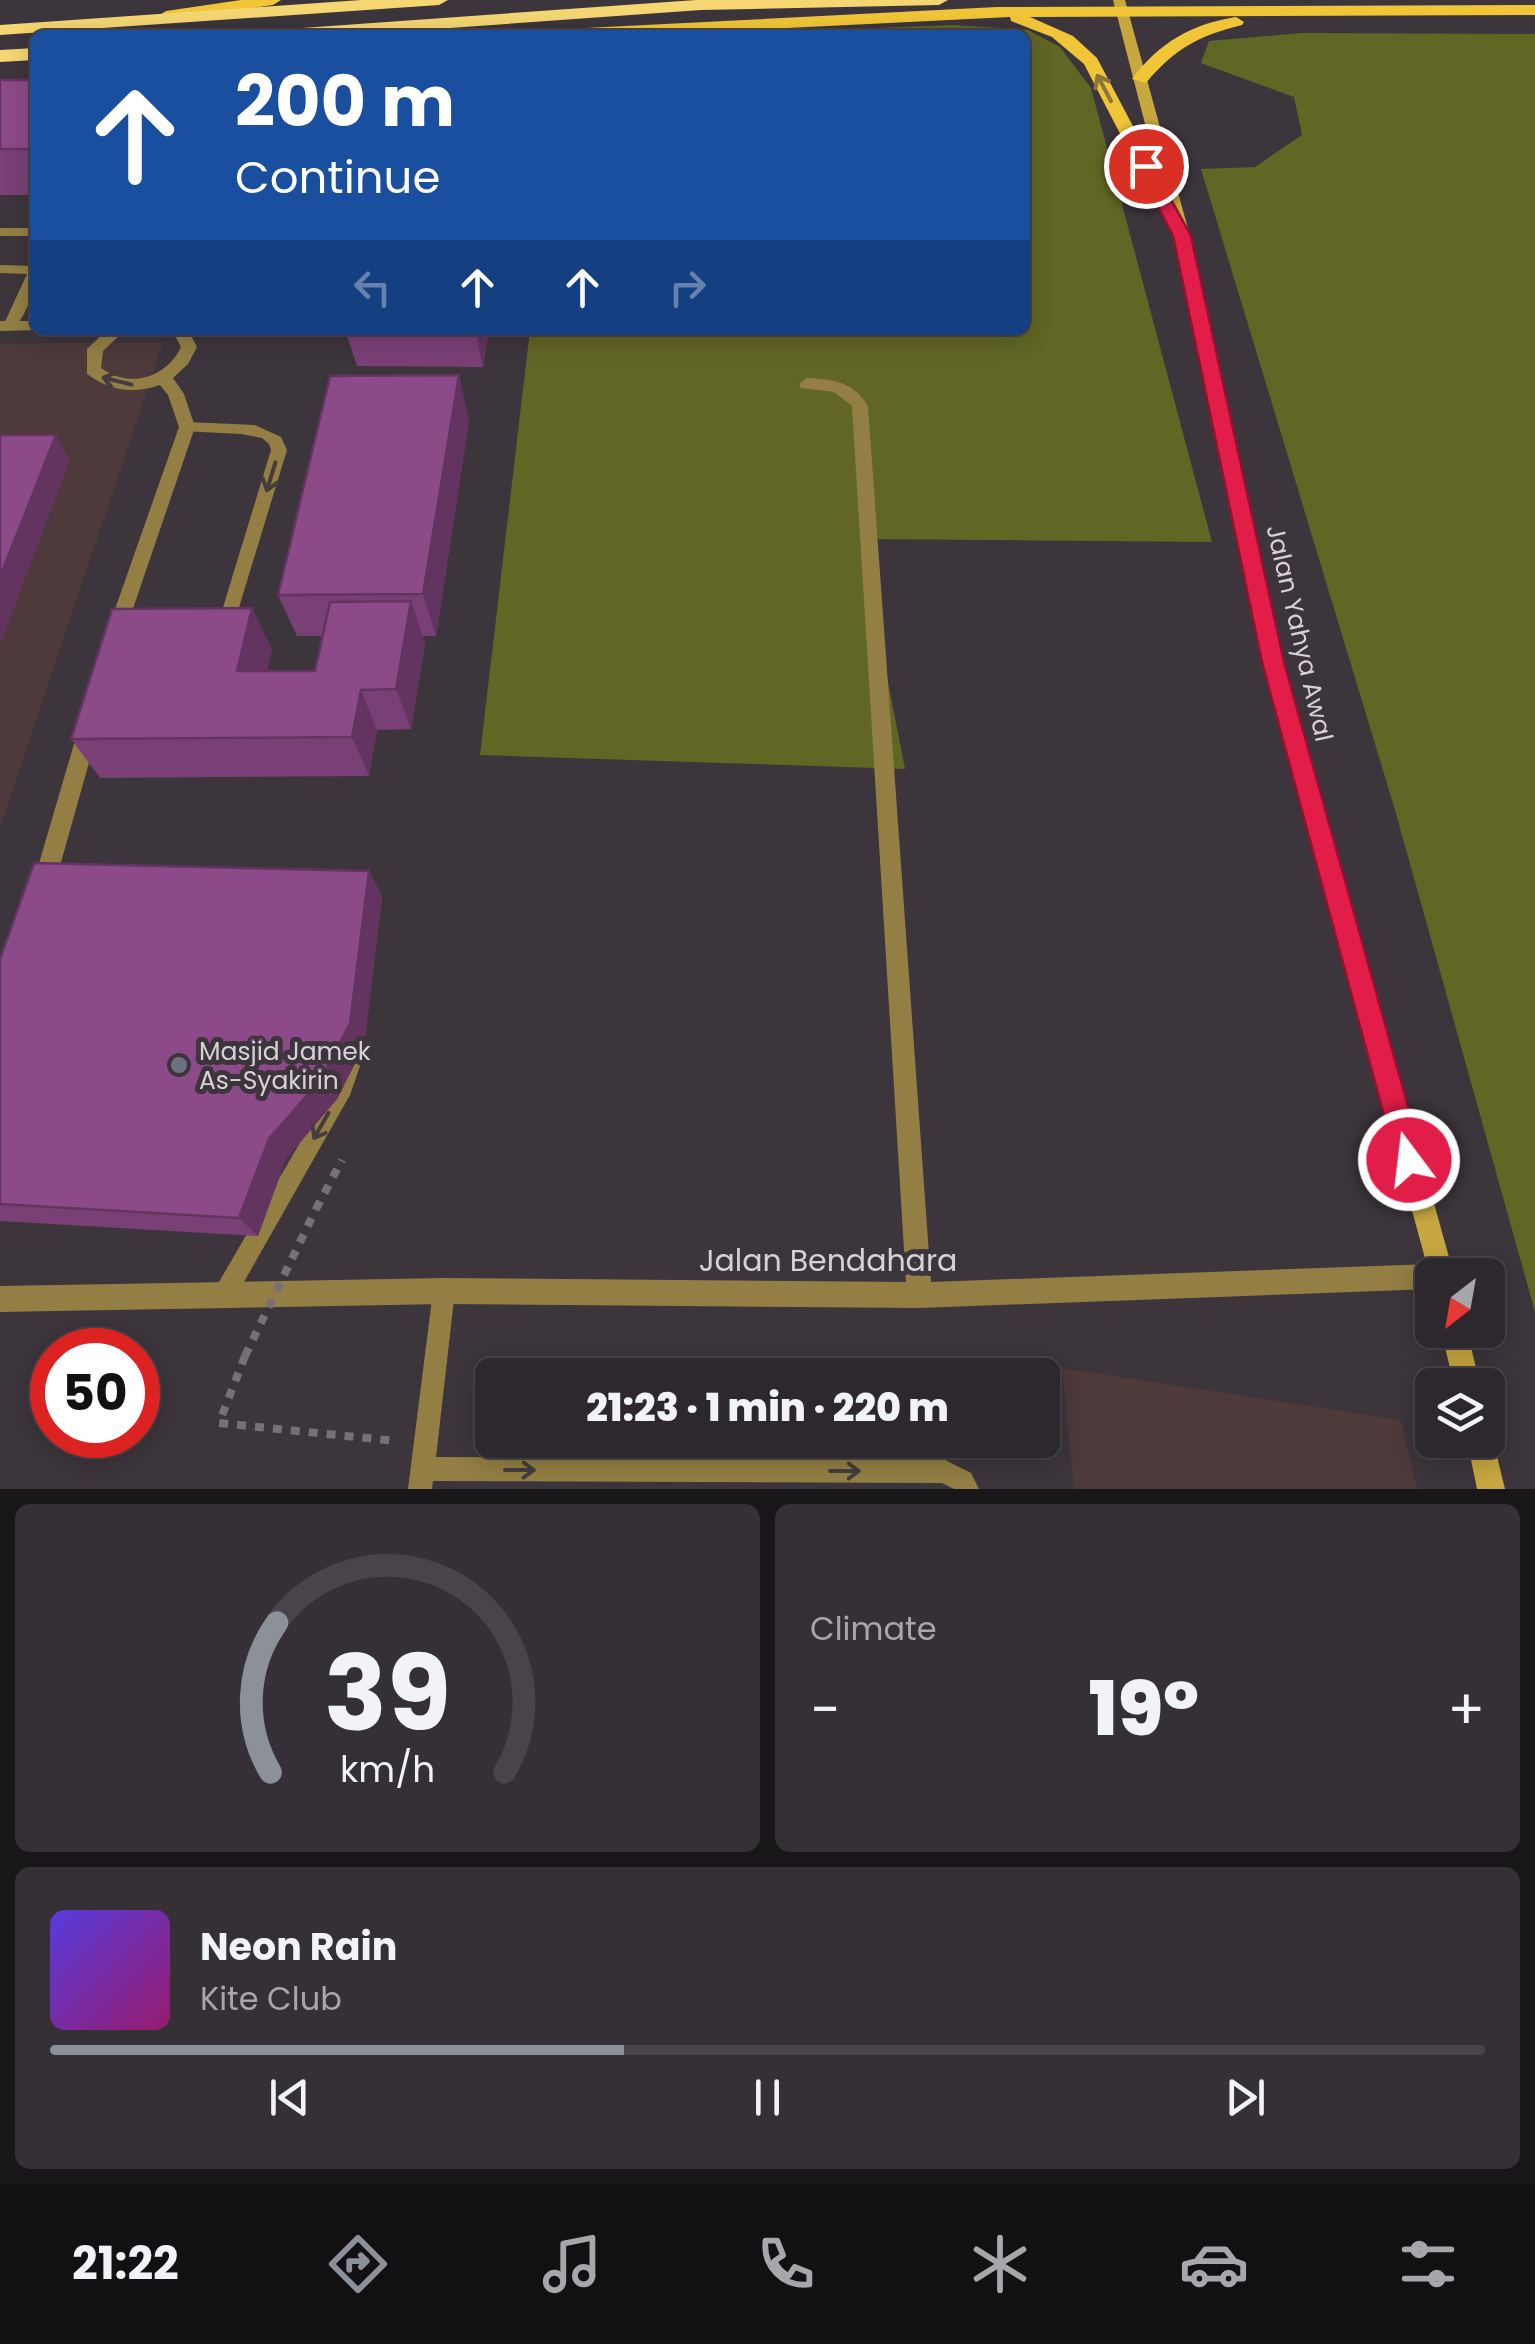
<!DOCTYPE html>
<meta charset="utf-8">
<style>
:root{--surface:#2d282d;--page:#353035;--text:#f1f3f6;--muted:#a7a6aa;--line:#484449;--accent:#8c9099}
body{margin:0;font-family:Poppins,sans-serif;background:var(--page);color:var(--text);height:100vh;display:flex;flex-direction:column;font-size:38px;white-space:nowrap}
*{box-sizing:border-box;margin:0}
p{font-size:32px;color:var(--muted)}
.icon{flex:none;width:55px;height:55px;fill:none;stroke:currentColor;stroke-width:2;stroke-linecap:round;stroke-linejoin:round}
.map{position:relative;height:1489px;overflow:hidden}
.panel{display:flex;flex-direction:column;gap:15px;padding:15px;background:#191619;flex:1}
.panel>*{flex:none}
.top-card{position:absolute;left:30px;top:30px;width:1000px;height:305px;border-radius:15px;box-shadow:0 5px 25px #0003,0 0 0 2px var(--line);background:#1a4fa0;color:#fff;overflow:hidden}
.needle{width:65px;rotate:211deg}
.controls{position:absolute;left:1415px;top:1258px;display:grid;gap:20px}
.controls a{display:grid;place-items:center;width:90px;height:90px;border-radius:15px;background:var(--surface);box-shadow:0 5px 25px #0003,0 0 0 2px var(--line);font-size:50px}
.speed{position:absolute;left:30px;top:1328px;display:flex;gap:20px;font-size:50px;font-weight:700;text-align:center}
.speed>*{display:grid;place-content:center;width:130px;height:130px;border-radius:50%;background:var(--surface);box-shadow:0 5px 25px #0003,0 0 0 2px var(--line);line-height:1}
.speed .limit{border:15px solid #d22;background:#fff;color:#111}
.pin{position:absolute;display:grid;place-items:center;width:85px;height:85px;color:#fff;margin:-42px;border:5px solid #fff;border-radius:50%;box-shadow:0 2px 10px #0007}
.me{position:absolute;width:110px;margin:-55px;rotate:345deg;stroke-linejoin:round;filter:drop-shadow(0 0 8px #0008)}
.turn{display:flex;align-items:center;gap:35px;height:210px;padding:0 40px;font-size:45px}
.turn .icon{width:130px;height:130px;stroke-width:2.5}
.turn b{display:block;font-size:70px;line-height:85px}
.lanes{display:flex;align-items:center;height:95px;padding:0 40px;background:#0003;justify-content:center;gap:50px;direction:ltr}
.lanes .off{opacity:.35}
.big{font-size:75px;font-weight:800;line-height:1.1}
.panel .tile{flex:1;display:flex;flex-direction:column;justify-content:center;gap:15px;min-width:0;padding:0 35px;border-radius:15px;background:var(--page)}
.panel .dial{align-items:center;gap:0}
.dial svg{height:260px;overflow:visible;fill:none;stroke:var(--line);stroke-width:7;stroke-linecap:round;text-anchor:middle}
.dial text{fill:var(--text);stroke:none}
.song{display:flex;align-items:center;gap:30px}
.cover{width:120px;height:120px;border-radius:15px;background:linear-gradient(135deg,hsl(250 70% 55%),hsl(320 70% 35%))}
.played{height:10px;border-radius:5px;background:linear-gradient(90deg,var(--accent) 40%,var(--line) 40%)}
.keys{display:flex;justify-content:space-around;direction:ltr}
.heat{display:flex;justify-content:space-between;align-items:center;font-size:55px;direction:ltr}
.panel .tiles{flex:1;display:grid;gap:15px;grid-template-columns:1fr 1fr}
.tile:last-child{grid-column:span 2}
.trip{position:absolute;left:475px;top:1358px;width:585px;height:100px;border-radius:15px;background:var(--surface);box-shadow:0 5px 25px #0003,0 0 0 2px var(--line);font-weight:800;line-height:100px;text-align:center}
.tabs{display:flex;height:160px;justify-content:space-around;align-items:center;background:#121012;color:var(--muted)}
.tabs .icon{width:70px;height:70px}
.tabs .selected{color:var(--accent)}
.tabs b{font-size:45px;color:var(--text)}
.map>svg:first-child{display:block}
</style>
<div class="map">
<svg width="1535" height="1489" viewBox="0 0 1535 1489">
<rect width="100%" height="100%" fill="#3c353c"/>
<g fill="#4e393b">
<polygon points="163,342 0,829 0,344"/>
<polygon points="1062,1368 1401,1420 1417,1489 1074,1489"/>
</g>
<g fill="#606624">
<polygon points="953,25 1028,30 1060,47 1091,88 1212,542 860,539 905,769 480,755 530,330 1025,330 1025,35 696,35"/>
<polygon points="1302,33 1535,34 1535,1312 1395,810 1201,169 1255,167 1302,135 1294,97 1201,63 1209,41"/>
</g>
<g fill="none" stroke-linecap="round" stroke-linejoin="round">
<g stroke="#777177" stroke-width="8" stroke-dasharray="9 9" stroke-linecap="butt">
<polyline points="316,1209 342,1160"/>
<polyline points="245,1356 219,1423 396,1441"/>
</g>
<g fill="#937f44" fill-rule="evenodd">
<rect x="0" y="228" width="35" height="8"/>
<path d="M 0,265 L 35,266 C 35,287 28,318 10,331 L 3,326 L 27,274 L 0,273 Z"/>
<polygon points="187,422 255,425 281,437 287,450 233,627 225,633 217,627 271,450 269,444 262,438 241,434 182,431 182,423"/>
<polygon points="350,1056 357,1059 360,1066 350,1095 232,1303 224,1306 216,1303 213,1295 216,1287 334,1084 343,1059"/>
<polygon points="444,1280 452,1283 455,1291 436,1457 943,1459 971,1473 979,1489 954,1489 942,1483 433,1481 432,1489 408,1489 433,1291 436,1283"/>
</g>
<g fill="#937f44" fill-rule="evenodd">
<polygon points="0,321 35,321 35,330 40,330 0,331"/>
<path d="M 107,330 L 125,330 L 103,351 L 101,368 C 130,389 166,378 181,347 L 172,330 L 188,330 L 197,347 L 188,364 L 173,378 L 184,394 L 195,427 L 125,632 L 116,639 L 107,632 L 179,427 L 168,395 L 160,385 C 133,394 110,391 87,374 L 87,349 Z"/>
<path d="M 807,378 C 833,379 854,382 868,406 L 931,1282 L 1432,1264 L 1441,1268 L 1444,1275 L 1432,1275 L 1432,1289 L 919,1308 L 444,1304 L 0,1312 L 0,1286 L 444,1278 L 906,1282 L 852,406 L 834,392 L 801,388 L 799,384 Z"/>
<polygon points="89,719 96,721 99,727 54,887 51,894 43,896 35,894 32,887 79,727 82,721"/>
</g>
<g fill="#c7a740" fill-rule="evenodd">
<polygon points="1113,0 1125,0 1190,236 1283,663 1454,1275 1432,1275 1432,1284 1263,663 1174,236"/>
<polygon points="1441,1330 1467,1330 1480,1385 1454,1385"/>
<polygon points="1488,1430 1493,1440 1505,1489 1477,1489 1467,1440 1488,1440"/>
</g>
<g fill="#f0c537" fill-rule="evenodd">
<polygon points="241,0 281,0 273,5 166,21 158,16 166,11"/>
<polygon points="1535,5 1535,15 1030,17 1073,36 1097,58 1191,236 1182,242 1173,236 1084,64 1052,37 1011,21 1010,17 643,35 538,35 546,30 997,7"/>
<path d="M 1236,17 L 1244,22 L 1242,25 C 1200,35 1174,49 1146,83 L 1132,79 C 1159,43 1191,24 1236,17 Z"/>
</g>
<g fill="#f4d673" fill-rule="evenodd">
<polygon points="361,0 448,0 439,5 0,35 0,25"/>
<polygon points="696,0 948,0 939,5 701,10 351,35 265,35 274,30"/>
<polygon points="35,48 35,60 0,62 0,50"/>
</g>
<polyline stroke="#777177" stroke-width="8" stroke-dasharray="9 9" stroke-linecap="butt" points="245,1356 316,1209"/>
</g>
<g fill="#794076">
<rect x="0" y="80" width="35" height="115"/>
<polygon points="345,330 489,330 483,367 357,366"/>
<polygon points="469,420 436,636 422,636 425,643 411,729 377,730 369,776 100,778 71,739 272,649 267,671 315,671 322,636 297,636 278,595"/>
<polygon points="369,871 382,897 364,1046 337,1099 286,1159 258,1236 0,1221 0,959"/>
</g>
<g fill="#633460">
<polygon points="475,330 489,330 483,367"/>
<polygon points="459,375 469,420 436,636 423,594"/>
<polygon points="56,435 70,460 0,645 0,577"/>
<polygon points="411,601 425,643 411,729 396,689"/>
<polygon points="252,608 272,649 258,711 237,671"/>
<polygon points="361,690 377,730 369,776 352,737"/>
<polygon points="369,871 382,897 364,1046 337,1099 286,1159 258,1236 239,1218"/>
</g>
<g fill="#8d4a89" stroke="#633460" stroke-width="2.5">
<rect x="0" y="80" width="35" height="69"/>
<polygon points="459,375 423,594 278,595 330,376"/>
<polygon points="0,435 56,435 0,577"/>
<polygon points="411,601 396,689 361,690 352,737 71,739 112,609 252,608 237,671 315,671 330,602"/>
<polygon points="34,863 369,871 350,1023 322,1078 269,1139 239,1218 0,1204 0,959"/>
</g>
<defs><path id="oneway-shaft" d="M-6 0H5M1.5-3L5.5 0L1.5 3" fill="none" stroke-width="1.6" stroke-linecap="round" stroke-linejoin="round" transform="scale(2.5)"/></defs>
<use stroke="#8d763a" href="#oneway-shaft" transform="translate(1104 88) rotate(-118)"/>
<g stroke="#453c3d">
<use href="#oneway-shaft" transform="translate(117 381) rotate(-166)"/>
<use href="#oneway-shaft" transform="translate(271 477) rotate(107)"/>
<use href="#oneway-shaft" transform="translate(321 1126) rotate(120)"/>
<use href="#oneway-shaft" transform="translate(520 1470)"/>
<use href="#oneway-shaft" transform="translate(845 1471)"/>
</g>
<polygon fill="#e11d48" stroke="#92132f" stroke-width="2.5" points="1140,163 1151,163 1191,236 1284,662 1423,1160 1419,1170 1409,1174 1400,1170 1396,1160 1262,662 1173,236 1137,166"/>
<circle fill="#6b7280" stroke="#3c353c" stroke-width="4" cx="179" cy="1065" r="10"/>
<g text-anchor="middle" stroke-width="10" stroke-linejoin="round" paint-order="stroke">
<g font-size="25" fill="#d6d2d6" stroke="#3c353c">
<text transform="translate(1300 633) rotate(77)" y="9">Jalan Yahya Awal</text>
</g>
<g font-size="25" fill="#d6d2d6" stroke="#3c353c" text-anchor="start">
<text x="199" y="1060">Masjid Jamek<tspan x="199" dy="29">As-Syakirin</tspan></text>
</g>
<g font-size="30" fill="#d6d2d6" stroke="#3c353c">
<text x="828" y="1271">Jalan Bendahara</text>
</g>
</g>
</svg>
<div class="controls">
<a><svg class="needle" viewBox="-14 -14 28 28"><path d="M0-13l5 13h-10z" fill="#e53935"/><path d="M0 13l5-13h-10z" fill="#a7a6aa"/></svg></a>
<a><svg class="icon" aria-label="layers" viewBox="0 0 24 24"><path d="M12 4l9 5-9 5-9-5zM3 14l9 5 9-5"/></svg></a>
</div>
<div class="speed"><div class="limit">50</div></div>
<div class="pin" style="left:1146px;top:166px;background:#d93025"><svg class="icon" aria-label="arrive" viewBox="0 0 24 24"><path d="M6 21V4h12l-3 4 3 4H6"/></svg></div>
<svg class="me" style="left:1409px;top:1160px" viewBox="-20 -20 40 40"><circle r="17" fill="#e11d48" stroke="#fff" stroke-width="3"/><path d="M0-11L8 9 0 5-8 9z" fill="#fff"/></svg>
<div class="trip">21:23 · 1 min · 220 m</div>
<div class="top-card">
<div class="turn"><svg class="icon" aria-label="ahead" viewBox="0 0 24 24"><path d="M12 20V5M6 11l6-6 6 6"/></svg><div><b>200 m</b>Continue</div></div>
<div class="lanes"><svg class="icon off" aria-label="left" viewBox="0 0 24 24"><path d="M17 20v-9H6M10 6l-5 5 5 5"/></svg><svg class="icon" aria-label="ahead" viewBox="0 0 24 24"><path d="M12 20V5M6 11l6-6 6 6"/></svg><svg class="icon" aria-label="ahead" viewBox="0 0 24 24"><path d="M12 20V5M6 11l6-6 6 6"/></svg><svg class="icon off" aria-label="right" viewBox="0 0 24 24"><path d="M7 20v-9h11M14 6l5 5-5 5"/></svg></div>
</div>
</div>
<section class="panel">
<div class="tiles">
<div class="tile dial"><svg viewBox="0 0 100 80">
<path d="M14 69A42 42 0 1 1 86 69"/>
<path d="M14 69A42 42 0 0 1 16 23" stroke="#8c9099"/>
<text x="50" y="56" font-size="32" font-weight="700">39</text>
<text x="50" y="72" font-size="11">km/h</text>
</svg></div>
<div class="tile"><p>Climate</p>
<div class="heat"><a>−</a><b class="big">19°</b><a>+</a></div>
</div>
<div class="tile">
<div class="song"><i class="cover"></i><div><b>Neon Rain</b><p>Kite Club</p></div></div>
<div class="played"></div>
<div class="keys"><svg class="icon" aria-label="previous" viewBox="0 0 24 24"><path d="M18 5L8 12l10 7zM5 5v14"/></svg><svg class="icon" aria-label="pause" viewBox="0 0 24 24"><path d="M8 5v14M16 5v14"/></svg><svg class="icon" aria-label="next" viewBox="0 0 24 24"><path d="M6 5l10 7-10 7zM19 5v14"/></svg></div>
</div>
</div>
</section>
<nav class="tabs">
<b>21:22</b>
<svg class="icon selected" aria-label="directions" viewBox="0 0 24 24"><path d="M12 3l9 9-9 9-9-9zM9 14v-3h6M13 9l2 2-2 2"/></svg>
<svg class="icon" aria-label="music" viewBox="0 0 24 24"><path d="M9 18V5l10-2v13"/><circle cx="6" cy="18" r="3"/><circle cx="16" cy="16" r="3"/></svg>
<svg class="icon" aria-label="phone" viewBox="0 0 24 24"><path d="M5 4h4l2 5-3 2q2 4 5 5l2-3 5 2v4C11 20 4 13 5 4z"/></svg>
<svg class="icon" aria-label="climate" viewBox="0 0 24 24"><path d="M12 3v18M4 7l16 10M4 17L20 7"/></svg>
<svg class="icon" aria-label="car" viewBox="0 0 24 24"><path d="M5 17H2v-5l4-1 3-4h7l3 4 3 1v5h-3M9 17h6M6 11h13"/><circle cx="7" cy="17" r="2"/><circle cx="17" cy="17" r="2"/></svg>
<svg class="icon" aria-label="filters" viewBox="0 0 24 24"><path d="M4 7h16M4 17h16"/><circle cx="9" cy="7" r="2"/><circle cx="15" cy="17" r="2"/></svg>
</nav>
